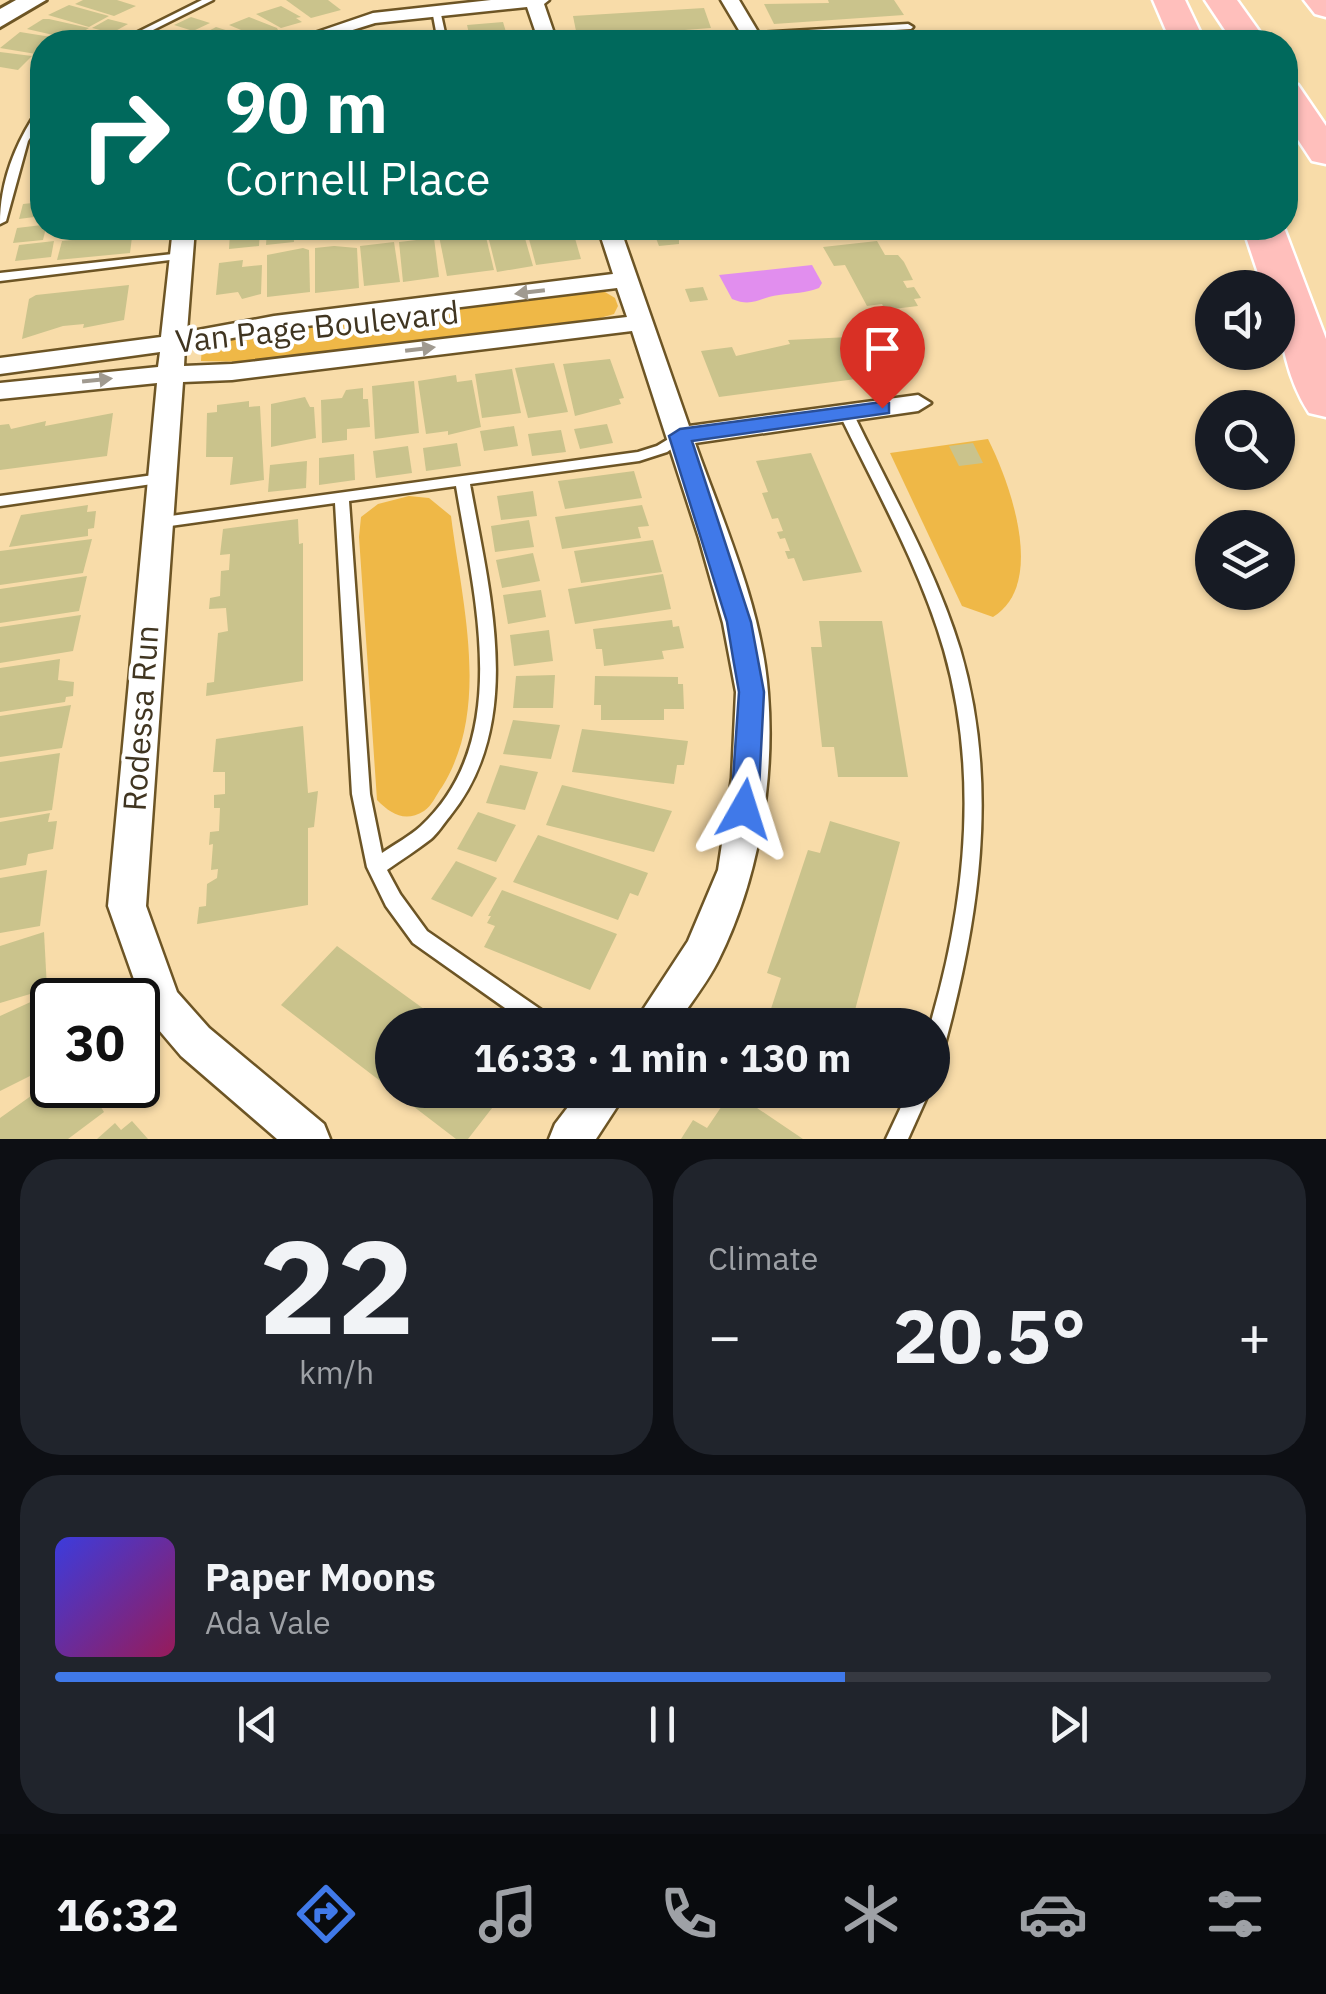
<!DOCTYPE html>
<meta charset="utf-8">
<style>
:root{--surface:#171b24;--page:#20242c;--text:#f1f3f6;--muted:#9ea1a6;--line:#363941;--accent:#4079e9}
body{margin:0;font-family:"IBM Plex Sans",sans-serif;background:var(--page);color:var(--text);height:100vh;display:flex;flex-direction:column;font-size:38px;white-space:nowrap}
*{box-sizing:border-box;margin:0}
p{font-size:32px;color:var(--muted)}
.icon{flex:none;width:55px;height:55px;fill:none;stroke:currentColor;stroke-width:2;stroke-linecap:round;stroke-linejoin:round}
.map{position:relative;height:1139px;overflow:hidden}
.drawer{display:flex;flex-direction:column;gap:20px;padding:20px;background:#0d0f14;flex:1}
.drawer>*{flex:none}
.guide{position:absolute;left:30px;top:30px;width:1268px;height:210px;border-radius:40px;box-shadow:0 2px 8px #0004;background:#00695c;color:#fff;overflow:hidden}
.controls{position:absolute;left:1195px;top:270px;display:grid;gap:20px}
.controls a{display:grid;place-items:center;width:100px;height:100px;border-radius:50%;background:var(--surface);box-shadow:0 2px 8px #0004;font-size:50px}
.speed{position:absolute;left:30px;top:978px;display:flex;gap:20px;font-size:50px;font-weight:700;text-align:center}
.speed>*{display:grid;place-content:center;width:130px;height:130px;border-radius:50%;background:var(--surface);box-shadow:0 2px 8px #0004;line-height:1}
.speed .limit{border:5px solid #111;border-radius:15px;background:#fff;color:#111}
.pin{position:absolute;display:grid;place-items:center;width:85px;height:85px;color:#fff;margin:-102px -42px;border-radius:50% 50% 50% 0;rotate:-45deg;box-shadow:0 0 10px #0007}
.pin .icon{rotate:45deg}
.me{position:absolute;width:110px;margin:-55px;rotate:6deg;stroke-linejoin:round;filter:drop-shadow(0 0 8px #0008)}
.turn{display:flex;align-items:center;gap:35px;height:210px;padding:0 30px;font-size:45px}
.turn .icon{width:130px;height:130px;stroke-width:2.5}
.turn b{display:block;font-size:70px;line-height:85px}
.big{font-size:75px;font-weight:700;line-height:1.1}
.drawer .tile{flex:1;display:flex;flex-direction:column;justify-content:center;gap:15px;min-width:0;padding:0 35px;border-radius:40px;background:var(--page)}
.drawer .dial{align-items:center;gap:0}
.dial b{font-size:130px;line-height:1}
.song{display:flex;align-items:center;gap:30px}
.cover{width:120px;height:120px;border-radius:15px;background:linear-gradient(135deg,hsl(240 70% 55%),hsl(330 70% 35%))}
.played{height:10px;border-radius:5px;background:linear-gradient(90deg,var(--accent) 65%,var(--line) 65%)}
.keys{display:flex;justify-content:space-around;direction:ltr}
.heat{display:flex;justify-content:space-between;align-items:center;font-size:55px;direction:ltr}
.drawer .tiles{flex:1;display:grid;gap:20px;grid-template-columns:1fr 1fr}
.tile:last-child{grid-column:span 2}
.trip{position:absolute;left:375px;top:1008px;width:575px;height:100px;border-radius:50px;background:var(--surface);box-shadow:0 2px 8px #0004;font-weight:700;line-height:100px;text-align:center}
.dock{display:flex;height:160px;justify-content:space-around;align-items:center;background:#090b0e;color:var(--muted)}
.dock .icon{width:70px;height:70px}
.dock .on{color:var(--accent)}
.dock b{font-size:45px;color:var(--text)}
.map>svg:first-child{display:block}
</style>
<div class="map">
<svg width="1326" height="1139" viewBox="0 0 1326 1139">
<rect width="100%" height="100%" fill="#f8dca9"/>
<g fill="#efb847">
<polygon points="581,292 605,292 615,298 618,306 614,314 590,321 262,362 201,361 202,345 261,332"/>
<path d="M 988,439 C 1010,483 1047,584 993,617 L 962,606 L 890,453 Z"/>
<path d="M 409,496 L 429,498 L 451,516 C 462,603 491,708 442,787 C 436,795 432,806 424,811 C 405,823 391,814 377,800 L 359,537 L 361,517 L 378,504 Z"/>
</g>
<path fill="#e18eee" d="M 812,265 L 822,283 L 819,288 C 805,293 794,293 779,295 C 760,297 753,308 732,299 L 719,275 Z"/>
<g fill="#cac38c">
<polygon points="83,0 117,0 136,6 114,16 75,4"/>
<polygon points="286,0 328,0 341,10 311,18"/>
<polygon points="828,0 894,0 904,15 774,24 764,4 829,3"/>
<polygon points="69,5 109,16 89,27 48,15"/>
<polygon points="281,6 301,17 296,18 302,22 281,28 256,14"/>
<polygon points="704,8 711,28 645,33 577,36 573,16"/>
<polygon points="191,17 210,23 193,31 174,25"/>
<polygon points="249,17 277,28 278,30 260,38 229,25"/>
<polygon points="43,19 49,19 89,28 71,39 27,29"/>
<polygon points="108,19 128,24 112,33 92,28"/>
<polygon points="503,22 509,42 471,42 467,25"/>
<polygon points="216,27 258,40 215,42 197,37"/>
<polygon points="20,32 70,40 69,42 42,42 42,55 0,48"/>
<polygon points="0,52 32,56 18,70 0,67"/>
<polygon points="42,202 42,216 19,219 23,204"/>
<polygon points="42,225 46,228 43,240 13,243 17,228"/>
<polygon points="60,228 129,228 129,230 58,237"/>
<polygon points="293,228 294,242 266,245 267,230"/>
<polygon points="309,228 339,228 339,237 310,240"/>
<polygon points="522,228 533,266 497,272 487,232"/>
<polygon points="526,228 572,228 581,259 536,265"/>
<polygon points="652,228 737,228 741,236 713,239 710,233 685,235 679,237 679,244 659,246"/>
<polygon points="260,231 259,246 229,249 230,234"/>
<polygon points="485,233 494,270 447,276 439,236"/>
<polygon points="125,235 132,237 130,253 57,260 62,241"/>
<polygon points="434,238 439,277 403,282 399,242"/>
<polygon points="54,241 51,257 15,261 19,245"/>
<polygon points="877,241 885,255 898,255 904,262 913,280 903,281 907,288 914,287 921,298 914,299 918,306 885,310 882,304 867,306 845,265 834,266 823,247"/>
<polygon points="394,242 400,282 364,286 360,246"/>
<polygon points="334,246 357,248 359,288 315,293 315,248"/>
<polygon points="303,248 309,250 310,292 267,297 267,255"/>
<polygon points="243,260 242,267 262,265 261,294 242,299 238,292 216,295 219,263"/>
<polygon points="129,285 124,320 83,328 84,324 63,326 22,339 29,299 36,295"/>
<polygon points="703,287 708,300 690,302 685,289"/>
<polygon points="874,329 902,373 719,397 701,351 732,347 736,356 790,344 788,340 849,337 848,334 856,331"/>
<polygon points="610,359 624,398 619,399 621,404 575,416 563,364"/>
<polygon points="554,363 568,412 528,418 515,368"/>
<polygon points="512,369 521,413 482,418 475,374"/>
<polygon points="456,375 457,382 472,380 481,427 448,435 448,431 426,434 418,381"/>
<polygon points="414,381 419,433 375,439 372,386"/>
<polygon points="363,388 363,399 368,399 370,427 347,429 347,440 322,443 321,400 342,398 346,390"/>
<polygon points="305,397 310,407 314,407 316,438 271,447 271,404"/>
<polygon points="249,401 249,407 260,406 264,480 230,485 233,457 206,457 207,413 217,412 217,405"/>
<polygon points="113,413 107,456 0,470 0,425 9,424 11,429 46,421 45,426"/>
<polygon points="607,424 613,443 580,449 574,429"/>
<polygon points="514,426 518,446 484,451 480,431"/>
<polygon points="561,430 566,452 532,456 528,434"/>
<polygon points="457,443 461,466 426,471 423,448"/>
<polygon points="973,443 983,463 959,466 949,446"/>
<polygon points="408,446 412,473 376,478 373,451"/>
<polygon points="811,453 862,572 803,581 794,558 788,559 785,551 790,551 785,538 780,539 777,532 783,531 778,518 772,519 762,493 768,492 756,461"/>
<polygon points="354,454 355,480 319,485 319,458"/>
<polygon points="307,461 306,488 268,492 270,465"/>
<polygon points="634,471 642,498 565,509 558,481"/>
<polygon points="533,491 537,516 501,520 497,496"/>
<polygon points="88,505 87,512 96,511 94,528 88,529 88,536 9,547 21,515"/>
<polygon points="642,505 649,526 638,527 641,538 562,549 555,517"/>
<polygon points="298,519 299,544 303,543 303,681 206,696 207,683 214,682 218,633 228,631 226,608 209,609 210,598 220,596 221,571 229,570 230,554 220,555 223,529"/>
<polygon points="529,520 534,547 495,552 491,526"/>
<polygon points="92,539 83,573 0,585 0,551"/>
<polygon points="653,540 662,572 581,583 574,551"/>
<polygon points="533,553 540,581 502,588 496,560"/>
<polygon points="663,574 671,609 575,624 568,589"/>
<polygon points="87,576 79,611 0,623 0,589"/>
<polygon points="541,590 546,617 508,624 503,595"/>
<polygon points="81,615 73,651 0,663 0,627"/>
<polygon points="672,620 673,627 679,626 684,648 662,651 664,659 604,666 602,649 596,649 593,629"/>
<polygon points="819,621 882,621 908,777 838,777 834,747 822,747 811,647 822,647"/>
<polygon points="549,630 553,661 514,666 510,635"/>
<polygon points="60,659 58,680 74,682 73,696 66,697 65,702 0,712 0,668"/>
<polygon points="555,675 553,708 513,708 516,676"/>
<polygon points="595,676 678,677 678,684 683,684 684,709 664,709 664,720 601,720 601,705 594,705"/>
<polygon points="71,705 62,748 0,757 0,716"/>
<polygon points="513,720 560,725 551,759 503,754"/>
<polygon points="303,726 308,793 318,791 314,827 308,828 308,905 197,924 199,907 206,906 207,884 217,878 218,869 211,870 213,844 209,845 210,832 219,831 220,808 214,808 214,795 225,794 225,772 213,772 216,739"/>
<polygon points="582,729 688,741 684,765 677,765 674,784 572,772"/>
<polygon points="60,753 52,810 0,818 0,762"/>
<polygon points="500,765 538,772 525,810 486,803"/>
<polygon points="562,785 672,811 654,852 546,825"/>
<polygon points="478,812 516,825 496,862 457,849"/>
<polygon points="50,813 48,822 57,821 53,849 28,854 26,865 0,870 0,822"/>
<polygon points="830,821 900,842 851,1025 799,1025 769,1015 781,978 767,973 808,850 820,853"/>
<polygon points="538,835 648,873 638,896 630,893 618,920 513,882"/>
<polygon points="456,861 497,878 472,917 431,899"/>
<polygon points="47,870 40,926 0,933 0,878"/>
<polygon points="502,890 617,934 590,990 484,947 495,926 487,923 491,916 488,916"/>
<polygon points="44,932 47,989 0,1003 0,946"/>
<polygon points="337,946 446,1025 392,1025 392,1090 506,1090 468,1139 456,1139 281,1005"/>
<polygon points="35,1000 52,1065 0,1091 0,1016"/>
<polygon points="52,1081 52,1085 93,1085 98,1094 94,1096 104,1112 68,1139 0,1139 0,1118"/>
<polygon points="732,1091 803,1139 681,1139 693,1120 707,1128"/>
<polygon points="132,1121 148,1139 97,1139 115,1123 121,1130"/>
</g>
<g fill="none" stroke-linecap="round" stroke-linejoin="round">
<defs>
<g id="lane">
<polygon points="202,0 213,0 129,42 118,42"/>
<polygon points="436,7 440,10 447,42 438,42 432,10"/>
<polygon points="908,24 913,27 911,29 696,42 653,42 658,39"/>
<path d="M 42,109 L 42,119 L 28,141 L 6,221 L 0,224 C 0,182 15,144 38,110 Z"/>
<path d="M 180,228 L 214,228 C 206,234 186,236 178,230 Z"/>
<polygon points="182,253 188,256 186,258 0,281 0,273"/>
<path d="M 846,409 L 853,413 C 890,490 935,567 960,649 C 1000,785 979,922 942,1055 L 939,1062 L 932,1065 L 932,1025 L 930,1025 C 966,903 979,773 944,650 C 920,567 876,490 839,413 Z"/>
<path d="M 680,432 L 685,433 L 687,436 L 685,439 L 667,452 L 639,461 L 470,484 C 489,591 526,722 450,816 C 444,823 438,833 431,839 C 417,850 401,860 387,870 L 400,894 L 427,931 L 553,1018 L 556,1025 L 529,1025 L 413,943 L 386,906 L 367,867 L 352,794 L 335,503 L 156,528 L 149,523 L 156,518 L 638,452 L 657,446 ZM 456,486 C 474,595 514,740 421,826 C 410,836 395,844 382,853 L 370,794 L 349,501 Z"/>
<polygon points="161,474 166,476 168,479 166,482 0,506 0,496"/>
<polygon points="909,1090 930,1090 908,1139 886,1139"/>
</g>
<g id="street">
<polygon points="491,0 549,0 544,4 557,42 539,42 527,7 375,23 314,42 288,42 373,13"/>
<polygon points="721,0 739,0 764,42 746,42"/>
<path d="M 173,228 L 195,228 L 187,332 L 274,316 L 613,274 L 598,228 L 620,228 L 689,426 L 918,395 L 931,403 L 918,411 L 695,443 C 723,522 762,608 768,693 C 775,782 758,881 718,961 C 707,983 690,1004 676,1025 L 633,1025 L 688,941 L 718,870 L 732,778 L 736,692 L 723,623 L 699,538 L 632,331 L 232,380 L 183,382 L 146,906 L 177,992 L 209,1028 L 324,1124 L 330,1139 L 277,1139 L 181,1056 L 147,1016 L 108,906 L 157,383 L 0,399 L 0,383 L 158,367 L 160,352 L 0,374 L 0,358 L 161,337 ZM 617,288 L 627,317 L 232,364 L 184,366 L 185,347 L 274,330 Z"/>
<polygon points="581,1090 628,1090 596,1139 549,1139 555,1124"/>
</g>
<polygon id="secondary" points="16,0 46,0 0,27 0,9"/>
<g id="highway">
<polygon points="1153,0 1185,0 1205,42 1171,42"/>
<polygon points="1205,0 1237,0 1267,42 1233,42"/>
<polygon points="1304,0 1326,0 1326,17 1315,14"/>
<polygon points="1285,82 1298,85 1326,126 1326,164 1312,161 1285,120"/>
<path d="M 1243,228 L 1284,228 L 1326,339 L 1326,417 L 1309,413 C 1285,376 1278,330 1278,288 L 1263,288 Z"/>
</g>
</defs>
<use href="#lane" stroke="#6d5525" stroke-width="5"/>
<use href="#street" stroke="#6d5525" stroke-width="5"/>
<use href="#secondary" stroke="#6d5525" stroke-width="6"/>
<use href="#highway" stroke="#fff" stroke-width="5"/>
<use href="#lane" fill="#fff" fill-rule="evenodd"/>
<use href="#street" fill="#fff" fill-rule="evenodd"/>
<use href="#secondary" fill="#fff" fill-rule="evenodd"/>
<use href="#highway" fill="#ffbfbc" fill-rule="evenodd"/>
</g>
<defs><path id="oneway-solid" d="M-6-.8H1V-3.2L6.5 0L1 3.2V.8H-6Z" transform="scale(2.5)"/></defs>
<g fill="#a09a90">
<use href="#oneway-solid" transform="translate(530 292) rotate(173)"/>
<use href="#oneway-solid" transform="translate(420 349) rotate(-7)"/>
<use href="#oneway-solid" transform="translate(97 380) rotate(-6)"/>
</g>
<polygon fill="#4079e9" stroke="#2a4f97" stroke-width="2.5" points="882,402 889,403 889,413 692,441 751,622 764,692 758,809 754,817 744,820 735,817 731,809 739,692 733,658 727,622 669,436 680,429"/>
<g text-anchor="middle" stroke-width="8" stroke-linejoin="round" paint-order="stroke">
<g font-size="32" fill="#403521" stroke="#fff">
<text transform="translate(317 327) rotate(-6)" y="11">Van Page Boulevard</text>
<text transform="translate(141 718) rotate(-86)" y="11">Rodessa Run</text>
</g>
</g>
</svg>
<div class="controls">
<a><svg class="icon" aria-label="sound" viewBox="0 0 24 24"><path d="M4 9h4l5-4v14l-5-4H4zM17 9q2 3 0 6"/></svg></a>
<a><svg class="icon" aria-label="search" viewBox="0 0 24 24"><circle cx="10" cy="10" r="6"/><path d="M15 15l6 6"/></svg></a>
<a><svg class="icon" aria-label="layers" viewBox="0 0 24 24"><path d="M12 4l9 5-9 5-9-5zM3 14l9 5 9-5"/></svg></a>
</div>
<div class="speed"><div class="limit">30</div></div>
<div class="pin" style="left:882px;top:408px;background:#d93025"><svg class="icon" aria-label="arrive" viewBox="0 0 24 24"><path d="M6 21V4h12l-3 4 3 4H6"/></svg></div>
<svg class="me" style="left:744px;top:809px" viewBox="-20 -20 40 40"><path d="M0-17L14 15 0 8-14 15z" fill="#4079e9" stroke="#fff" stroke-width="4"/></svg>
<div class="trip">16:33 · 1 min · 130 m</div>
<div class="guide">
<div class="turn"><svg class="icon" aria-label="right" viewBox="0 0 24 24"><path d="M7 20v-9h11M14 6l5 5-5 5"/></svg><div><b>90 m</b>Cornell Place</div></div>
</div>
</div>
<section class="drawer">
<div class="tiles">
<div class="tile dial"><b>22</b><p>km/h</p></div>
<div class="tile"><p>Climate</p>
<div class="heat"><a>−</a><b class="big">20.5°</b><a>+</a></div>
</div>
<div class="tile">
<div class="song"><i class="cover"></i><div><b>Paper Moons</b><p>Ada Vale</p></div></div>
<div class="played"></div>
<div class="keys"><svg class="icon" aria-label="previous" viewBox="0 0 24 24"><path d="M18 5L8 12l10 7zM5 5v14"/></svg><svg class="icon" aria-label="pause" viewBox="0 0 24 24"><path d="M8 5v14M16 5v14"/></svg><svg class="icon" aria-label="next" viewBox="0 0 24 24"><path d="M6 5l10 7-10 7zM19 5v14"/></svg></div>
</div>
</div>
</section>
<nav class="dock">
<b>16:32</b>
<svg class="icon on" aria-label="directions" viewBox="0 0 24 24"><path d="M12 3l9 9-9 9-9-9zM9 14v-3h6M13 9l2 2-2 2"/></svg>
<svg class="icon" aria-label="music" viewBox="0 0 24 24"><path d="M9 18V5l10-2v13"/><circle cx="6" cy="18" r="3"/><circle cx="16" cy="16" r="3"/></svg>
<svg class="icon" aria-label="phone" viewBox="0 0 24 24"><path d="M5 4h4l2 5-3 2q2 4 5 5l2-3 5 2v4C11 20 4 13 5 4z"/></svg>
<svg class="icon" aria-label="climate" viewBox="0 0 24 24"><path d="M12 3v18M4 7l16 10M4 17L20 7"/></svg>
<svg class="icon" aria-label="car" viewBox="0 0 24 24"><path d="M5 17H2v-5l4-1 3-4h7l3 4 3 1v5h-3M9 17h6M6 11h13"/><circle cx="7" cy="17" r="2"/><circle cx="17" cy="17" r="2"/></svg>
<svg class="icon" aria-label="filters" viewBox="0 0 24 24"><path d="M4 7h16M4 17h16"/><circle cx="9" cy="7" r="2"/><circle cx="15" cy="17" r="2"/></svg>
</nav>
